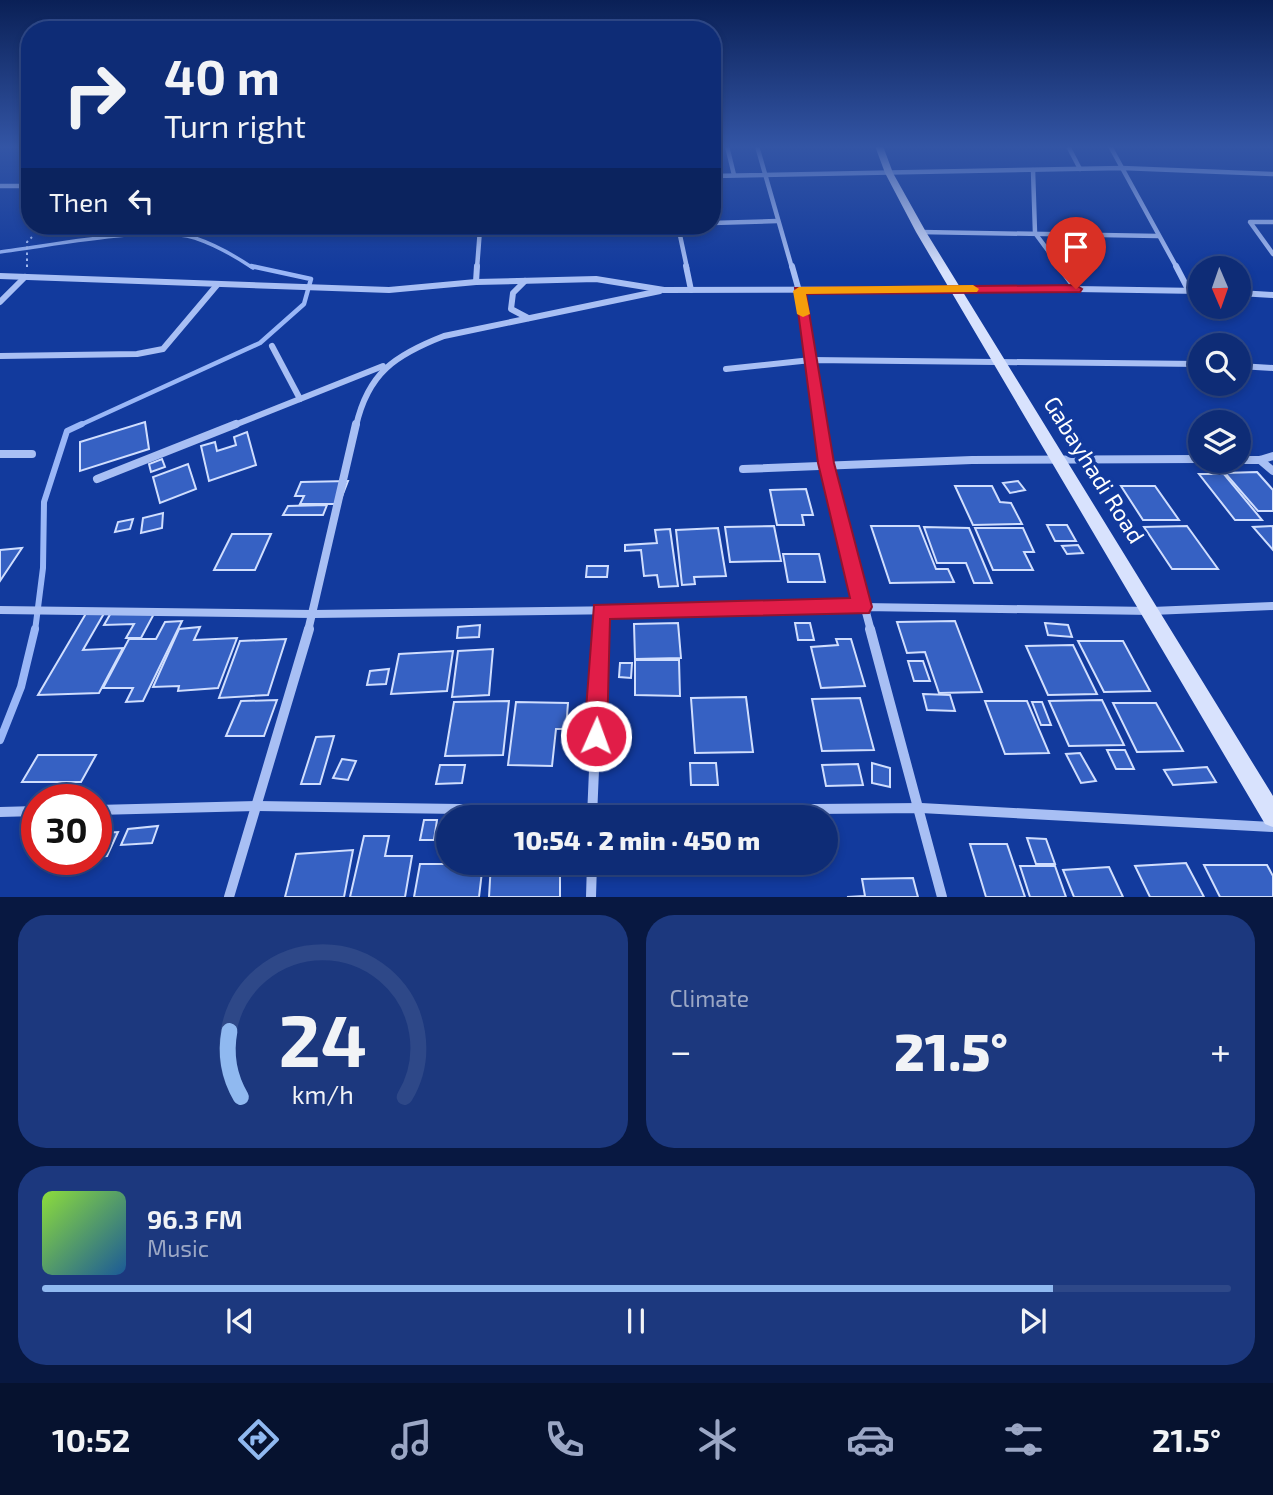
<!DOCTYPE html>
<meta charset="utf-8">
<style>
:root{--surface:#0e2c76;--page:#1c387e;--text:#f1f3f6;--muted:#9ba7c5;--line:#2e4888;--accent:#90b9f0}
body{margin:0;font-family:"Exo 2",sans-serif;background:var(--page);color:var(--text);height:100vh;display:flex;flex-direction:column;font-size:26px;white-space:nowrap}
*{box-sizing:border-box;margin:0}
p{font-size:23px;color:var(--muted)}
.icon{flex:none;width:38px;height:38px;fill:none;stroke:currentColor;stroke-width:2;stroke-linecap:round;stroke-linejoin:round}
.map{position:relative;height:897px;overflow:hidden}
.side{display:flex;flex-direction:column;gap:18px;padding:18px;background:#081841;flex:1}
.side>*{flex:none}
.hud{position:absolute;left:21px;top:21px;width:700px;height:214px;border-radius:28px;box-shadow:0 4px 10px #0003,0 0 0 2px var(--line);background:#0e2c76;color:var(--text);overflow:hidden}
.needle{width:46px;rotate:178deg}
.controls{position:absolute;left:1188px;top:256px;display:grid;gap:14px}
.controls a{display:grid;place-items:center;width:63px;height:63px;border-radius:50%;background:var(--surface);box-shadow:0 4px 10px #0003,0 0 0 2px var(--line);font-size:35px}
.speed{position:absolute;left:21px;top:784px;display:flex;gap:14px;font-size:35px;font-weight:700;text-align:center}
.speed>*{display:grid;place-content:center;width:91px;height:91px;border-radius:50%;background:var(--surface);box-shadow:0 4px 10px #0003,0 0 0 2px var(--line);line-height:1}
.speed .limit{border:10px solid #d22;background:#fff;color:#111}
.pin{position:absolute;display:grid;place-items:center;width:60px;height:60px;color:#fff;margin:-72px -30px;border-radius:50% 50% 50% 0;rotate:-45deg;box-shadow:0 0 7px #0007}
.pin .icon{rotate:45deg}
.me{position:absolute;width:77px;margin:-38px;rotate:2deg;stroke-linejoin:round;filter:drop-shadow(0 0 5px #0008)}
.turn{display:flex;align-items:center;gap:24px;height:147px;padding:0 28px;font-size:32px}
.turn .icon{width:91px;height:91px;stroke-width:2.5}
.turn b{display:block;font-size:49px;line-height:60px}
.then{display:flex;align-items:center;height:66px;padding:0 28px;background:#0003;gap:14px;font-size:26px}
.big{font-size:52px;font-weight:800;line-height:1.1}
.side .tile{flex:1;display:flex;flex-direction:column;justify-content:center;gap:10px;min-width:0;padding:0 24px;border-radius:28px;background:var(--page)}
.side .dial{align-items:center;gap:0}
.dial svg{height:182px;overflow:visible;fill:none;stroke:var(--line);stroke-width:7;stroke-linecap:round;text-anchor:middle}
.dial text{fill:var(--text);stroke:none}
.song{display:flex;align-items:center;gap:21px}
.cover{width:84px;height:84px;border-radius:10px;background:linear-gradient(135deg,hsl(90 70% 55%),hsl(210 70% 35%))}
.played{height:7px;border-radius:4px;background:linear-gradient(90deg,var(--accent) 85%,var(--line) 85%)}
.keys{display:flex;justify-content:space-around;direction:ltr}
.heat{display:flex;justify-content:space-between;align-items:center;font-size:38px;direction:ltr}
.side .tiles{flex:1;display:grid;gap:18px;grid-template-columns:1fr 1fr}
.tile:last-child{grid-column:span 2}
.trip{position:absolute;left:436px;top:805px;width:402px;height:70px;border-radius:35px;background:var(--surface);box-shadow:0 4px 10px #0003,0 0 0 2px var(--line);font-weight:800;line-height:70px;text-align:center}
.tab-bar{display:flex;height:112px;justify-content:space-around;align-items:center;background:#06122f;color:var(--muted)}
.tab-bar .icon{width:49px;height:49px}
.tab-bar .active{color:var(--accent)}
.tab-bar b{font-size:32px;color:var(--text)}
.map>svg:first-child{display:block}
</style>
<div class="map">
<svg width="1273" height="897" viewBox="0 0 1273 897">
<rect width="100%" height="100%" fill="#123a9d"/>
<g fill="none" stroke-linecap="round" stroke-linejoin="round">
<path stroke="#9ab7f7" stroke-width="3.5" d="M 0,252 C 50,246 150,225 195,238 C 216,245 235,256 253,268"/>
<polyline stroke="#9ab7f7" stroke-width="4.5" points="78,426 260,343 304,304 311,279 251,266"/>
<polyline stroke="#9ab7f7" stroke-width="6" points="35,631 43,568 44,502 67,431 82,424"/>
<polyline stroke="#9ab7f7" stroke-width="8" points="0,740 21,687 35,629"/>
</g>
<g fill="#3661c3" stroke="#d0defe" stroke-width="2">
<polygon points="145,422 149,449 80,471 80,442"/>
<polygon points="247,432 256,465 209,481 201,446 215,442 217,451 236,445 234,437"/>
<polygon points="162,459 165,467 151,472 149,464"/>
<polygon points="188,464 196,489 160,503 153,477"/>
<polygon points="1257,472 1273,490 1273,511 1258,511 1225,473"/>
<polygon points="1199,474 1224,474 1262,520 1235,520"/>
<polygon points="348,481 339,504 300,504 304,496 295,496 301,482"/>
<polygon points="1018,481 1025,490 1010,493 1003,483"/>
<polygon points="955,486 992,486 1000,502 1011,503 1022,524 973,525"/>
<polygon points="1121,486 1155,486 1179,520 1143,520"/>
<polygon points="806,489 813,515 802,515 804,525 777,525 770,490"/>
<polygon points="327,505 323,515 283,515 288,506"/>
<polygon points="163,513 162,528 141,533 143,518"/>
<polygon points="133,519 130,529 115,532 118,522"/>
<polygon points="1047,525 1067,525 1076,541 1055,541"/>
<polygon points="774,526 781,561 730,562 725,527"/>
<polygon points="871,526 919,526 936,569 948,569 954,582 890,583"/>
<polygon points="1187,526 1218,569 1172,569 1144,527"/>
<polygon points="1273,526 1273,550 1253,527"/>
<polygon points="924,527 969,528 992,583 974,583 966,563 937,563"/>
<polygon points="718,528 726,576 694,577 695,584 682,585 676,530"/>
<polygon points="975,528 1023,528 1034,552 1024,552 1033,570 993,570"/>
<polygon points="670,529 678,586 659,587 657,575 644,576 641,550 625,551 625,545 657,543 655,530"/>
<polygon points="232,534 271,534 255,570 214,570"/>
<polygon points="1078,545 1083,553 1067,554 1062,546"/>
<polygon points="22,548 0,581 0,550"/>
<polygon points="783,554 819,554 825,582 788,582"/>
<polygon points="587,566 608,566 607,577 586,577"/>
<polygon points="88,610 106,610 83,650 123,648 99,693 38,695"/>
<polygon points="156,610 141,638 126,638 134,624 104,625 112,611"/>
<polygon points="182,621 143,701 126,702 133,688 103,688 129,639 156,639 165,622"/>
<polygon points="955,621 982,692 939,693 925,652 907,653 897,622"/>
<polygon points="678,623 681,658 635,659 634,624"/>
<polygon points="795,623 810,623 814,640 798,640"/>
<polygon points="1045,623 1068,625 1072,637 1048,635"/>
<polygon points="480,625 479,637 457,638 458,627"/>
<polygon points="200,627 194,640 237,638 218,688 178,691 179,686 153,687 179,629"/>
<polygon points="286,639 268,695 219,698 240,641"/>
<polygon points="836,639 851,639 865,686 821,688 811,647 838,645"/>
<polygon points="1078,641 1123,641 1150,691 1104,692"/>
<polygon points="1073,645 1097,694 1048,695 1026,646"/>
<polygon points="493,649 489,695 452,697 458,651"/>
<polygon points="453,651 447,691 391,694 399,654"/>
<polygon points="635,660 679,660 680,696 635,695"/>
<polygon points="908,661 923,661 930,681 914,681"/>
<polygon points="620,663 632,663 631,678 619,677"/>
<polygon points="389,669 386,684 367,685 370,671"/>
<polygon points="923,694 950,695 955,711 927,710"/>
<polygon points="746,697 753,752 695,753 691,698"/>
<polygon points="860,698 874,750 822,751 812,699"/>
<polygon points="277,700 264,736 226,736 241,701"/>
<polygon points="1102,700 1124,745 1069,746 1049,701"/>
<polygon points="509,701 503,755 445,756 454,702"/>
<polygon points="985,701 1027,701 1049,753 1005,754"/>
<polygon points="516,702 568,703 566,729 556,729 552,766 508,765"/>
<polygon points="1032,702 1042,702 1051,725 1041,725"/>
<polygon points="1113,703 1156,703 1183,751 1137,752"/>
<polygon points="334,736 320,784 301,784 316,737"/>
<polygon points="1107,750 1125,750 1134,769 1116,769"/>
<polygon points="1080,753 1096,781 1081,783 1066,754"/>
<polygon points="38,755 96,755 81,782 22,782"/>
<polygon points="342,759 356,761 348,780 333,778"/>
<polygon points="690,763 716,763 718,785 691,785"/>
<polygon points="872,763 890,768 890,787 872,783"/>
<polygon points="858,764 863,785 826,786 822,765"/>
<polygon points="440,765 465,765 462,783 436,784"/>
<polygon points="1207,767 1216,782 1173,785 1164,770"/>
<polygon points="424,820 437,820 434,840 420,840"/>
<polygon points="158,826 152,843 121,845 128,829"/>
<polygon points="118,832 107,856 96,857 96,847 103,833"/>
<polygon points="364,836 389,836 385,856 412,856 405,897 350,897"/>
<polygon points="1027,838 1046,839 1055,864 1036,864"/>
<polygon points="970,844 1007,844 1025,897 986,897"/>
<polygon points="353,850 344,897 285,897 296,854"/>
<polygon points="448,855 448,863 483,863 479,897 414,897 420,864 447,864"/>
<polygon points="491,863 534,863 534,872 560,870 560,897 489,897"/>
<polygon points="1186,863 1204,897 1150,897 1135,866"/>
<polygon points="1204,865 1267,865 1273,876 1273,897 1220,897"/>
<polygon points="1020,866 1055,866 1066,897 1030,897"/>
<polygon points="1109,867 1123,897 1074,897 1063,870"/>
<polygon points="913,878 918,897 847,897 865,896 862,879"/>
</g>
<g fill="none" stroke-linecap="round" stroke-linejoin="round">
<polyline stroke="#a8bff4" stroke-width="2" stroke-dasharray="2.5 3.5" stroke-linecap="butt" points="27,267 27,242 32,237"/>
<g stroke="#a8bff4" stroke-width="4.5">
<polyline points="727,146 734,175"/>
<polyline points="757,146 792,268"/>
<polyline points="1068,146 1080,169"/>
<polyline points="1110,146 1177,268"/>
<polyline points="1033,170 1035,233 1061,268"/>
<polyline points="712,176 1122,168 1273,174"/>
<polyline points="0,186 30,186"/>
<polyline points="1273,222 1250,222 1273,254"/>
<polyline points="712,223 777,221"/>
<polyline points="553,226 580,226"/>
<polyline points="678,226 687,268"/>
<polyline points="39,228 41,226"/>
<polyline points="312,230 553,226"/>
<polyline points="921,232 1158,236"/>
<polyline points="477,268 480,229"/>
</g>
<g stroke="#a8bff4" stroke-width="6">
<polyline points="686,266 691,290"/>
<polyline points="792,266 799,291 820,426"/>
<polyline points="1176,266 1189,291"/>
<polyline points="0,276 389,290 476,282 596,279 664,290 1076,289 1059,266"/>
<polyline points="525,281 513,293 511,309 528,318"/>
<polyline points="476,282 477,266"/>
<polyline points="1076,289 1200,291"/>
<polyline points="1239,293 1273,295"/>
<polyline points="0,302 25,277"/>
<polyline points="272,346 300,399"/>
<polyline points="0,356 137,354 163,349 217,285"/>
<polyline points="1239,366 1273,368"/>
<polyline points="726,369 811,360 1200,364"/>
<polyline points="232,426 383,366"/>
<path d="M 356,426 C 368,373 395,355 444,336 L 660,291"/>
</g>
<g stroke="#a8bff4" stroke-width="8">
<polyline points="820,424 826,463 871,631"/>
<polyline points="0,454 32,454"/>
<polyline points="1239,460 1260,460 1273,456"/>
<polyline points="1260,460 1273,471"/>
<polyline points="743,469 972,460 1200,459"/>
<polyline points="97,479 236,424"/>
<polyline points="0,610 313,614 862,607 1152,611 1273,606"/>
<polyline points="308,631 356,424"/>
<polyline points="600,631 601,611"/>
</g>
<g stroke="#a8bff4" stroke-width="10">
<polyline points="870,629 942,897"/>
<polyline points="96,810 257,806 593,811 921,808 1273,827"/>
<polyline points="0,812 37,811"/>
<polyline points="592,817 600,629"/>
<polyline points="229,897 309,629"/>
<polyline points="591,897 592,863"/>
</g>
<polygon fill="#d8e2fd" fill-rule="evenodd" points="875,146 883,146 893,173 926,232 1273,796 1273,827 1265,824 916,232 885,173"/>
</g>
<linearGradient id="sky" x2="0" y2="1"><stop stop-color="#0a2056"/><stop offset="0.54" stop-color="#3355a5"/><stop offset="1" stop-color="#3355a5" stop-opacity="0"/></linearGradient>
<rect width="1273" height="272" fill="url(#sky)"/>
<polygon fill="#e11d48" stroke="#92132f" stroke-width="2" points="1076,285 1082,289 1080,292 806,294 834,463 872,607 869,613 610,619 607,736 603,744 596,747 588,744 584,736 594,605 850,598 818,463 795,288"/>
<polygon fill="#f59e0b" points="973,285 979,289 977,292 806,294 810,314 803,317 797,314 793,291 799,287"/>
<g text-anchor="middle" stroke-width="7" stroke-linejoin="round" paint-order="stroke">
<g font-size="23" fill="#fff" stroke="#123a9d">
<text transform="translate(1094 470) rotate(58)" y="8">Gabayhadi Road</text>
</g>
</g>
</svg>
<div class="controls">
<a><svg class="needle" viewBox="-14 -14 28 28"><path d="M0-13l5 13h-10z" fill="#e53935"/><path d="M0 13l5-13h-10z" fill="#9ba7c5"/></svg></a>
<a><svg class="icon" aria-label="search" viewBox="0 0 24 24"><circle cx="10" cy="10" r="6"/><path d="M15 15l6 6"/></svg></a>
<a><svg class="icon" aria-label="layers" viewBox="0 0 24 24"><path d="M12 4l9 5-9 5-9-5zM3 14l9 5 9-5"/></svg></a>
</div>
<div class="speed"><div class="limit">30</div></div>
<div class="pin" style="left:1076px;top:289px;background:#d93025"><svg class="icon" aria-label="arrive" viewBox="0 0 24 24"><path d="M6 21V4h12l-3 4 3 4H6"/></svg></div>
<svg class="me" style="left:596px;top:736px" viewBox="-20 -20 40 40"><circle r="17" fill="#e11d48" stroke="#fff" stroke-width="3"/><path d="M0-11L8 9 0 5-8 9z" fill="#fff"/></svg>
<div class="trip">10:54 · 2 min · 450 m</div>
<div class="hud">
<div class="turn"><svg class="icon" aria-label="right" viewBox="0 0 24 24"><path d="M7 20v-9h11M14 6l5 5-5 5"/></svg><div><b>40 m</b>Turn right</div></div>
<div class="then">Then<svg class="icon" aria-label="left" viewBox="0 0 24 24"><path d="M17 20v-9H6M10 6l-5 5 5 5"/></svg></div>
</div>
</div>
<section class="side">
<div class="tiles">
<div class="tile dial"><svg viewBox="0 0 100 80">
<path d="M14 69A42 42 0 1 1 86 69"/>
<path d="M14 69A42 42 0 0 1 9 40" stroke="#90b9f0"/>
<text x="50" y="56" font-size="32" font-weight="700">24</text>
<text x="50" y="72" font-size="11">km/h</text>
</svg></div>
<div class="tile"><p>Climate</p>
<div class="heat"><a>−</a><b class="big">21.5°</b><a>+</a></div>
</div>
<div class="tile">
<div class="song"><i class="cover"></i><div><b>96.3 FM</b><p>Music</p></div></div>
<div class="played"></div>
<div class="keys"><svg class="icon" aria-label="previous" viewBox="0 0 24 24"><path d="M18 5L8 12l10 7zM5 5v14"/></svg><svg class="icon" aria-label="pause" viewBox="0 0 24 24"><path d="M8 5v14M16 5v14"/></svg><svg class="icon" aria-label="next" viewBox="0 0 24 24"><path d="M6 5l10 7-10 7zM19 5v14"/></svg></div>
</div>
</div>
</section>
<nav class="tab-bar">
<b>10:52</b>
<svg class="icon active" aria-label="directions" viewBox="0 0 24 24"><path d="M12 3l9 9-9 9-9-9zM9 14v-3h6M13 9l2 2-2 2"/></svg>
<svg class="icon" aria-label="music" viewBox="0 0 24 24"><path d="M9 18V5l10-2v13"/><circle cx="6" cy="18" r="3"/><circle cx="16" cy="16" r="3"/></svg>
<svg class="icon" aria-label="phone" viewBox="0 0 24 24"><path d="M5 4h4l2 5-3 2q2 4 5 5l2-3 5 2v4C11 20 4 13 5 4z"/></svg>
<svg class="icon" aria-label="climate" viewBox="0 0 24 24"><path d="M12 3v18M4 7l16 10M4 17L20 7"/></svg>
<svg class="icon" aria-label="car" viewBox="0 0 24 24"><path d="M5 17H2v-5l4-1 3-4h7l3 4 3 1v5h-3M9 17h6M6 11h13"/><circle cx="7" cy="17" r="2"/><circle cx="17" cy="17" r="2"/></svg>
<svg class="icon" aria-label="filters" viewBox="0 0 24 24"><path d="M4 7h16M4 17h16"/><circle cx="9" cy="7" r="2"/><circle cx="15" cy="17" r="2"/></svg>
<b>21.5°</b>
</nav>
